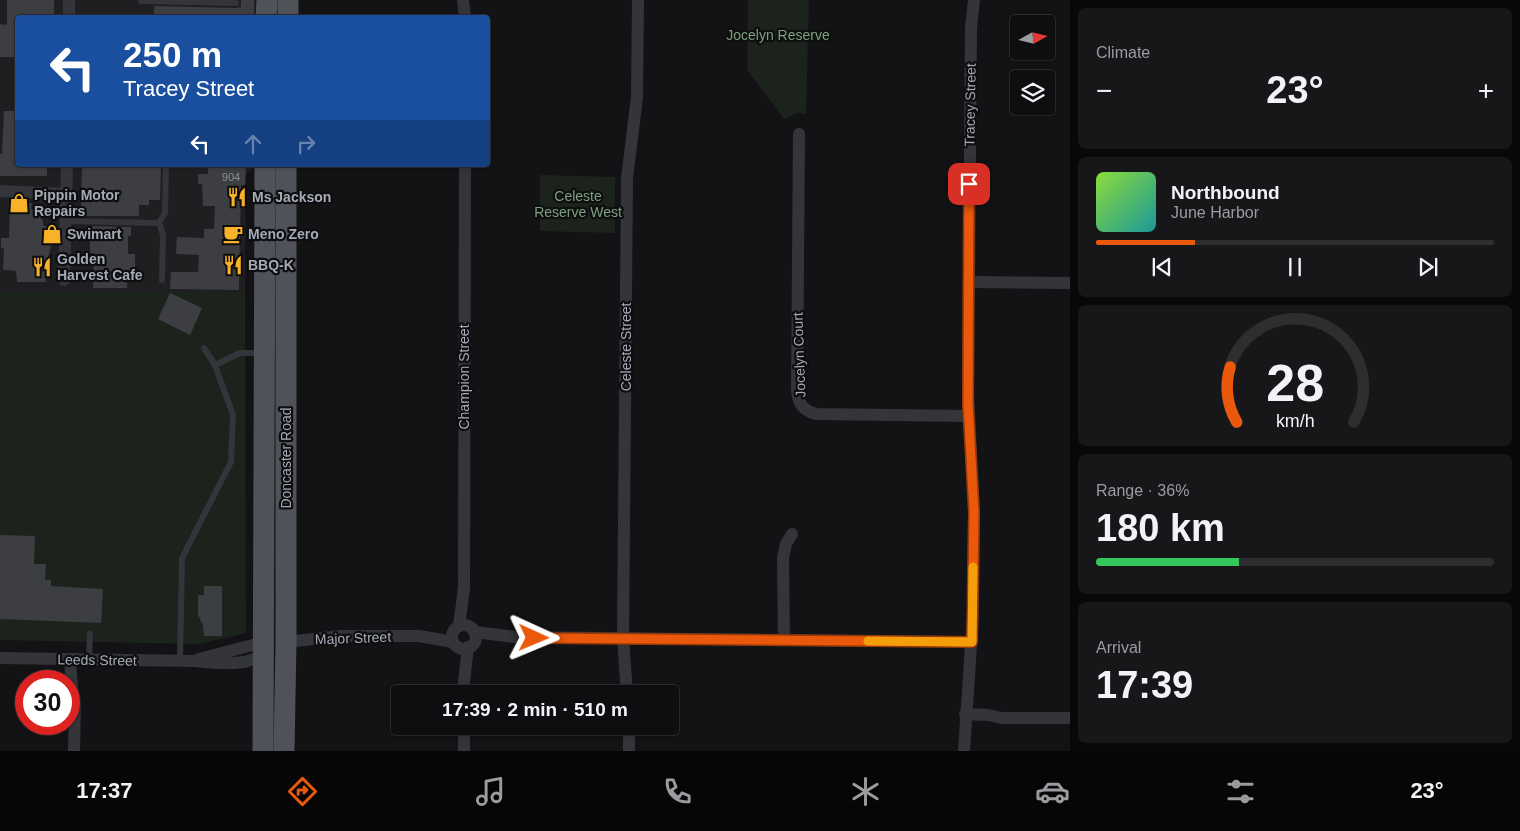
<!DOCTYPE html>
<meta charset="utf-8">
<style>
:root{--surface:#0e0e10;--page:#171719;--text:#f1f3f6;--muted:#9b9c9f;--line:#2e2e30;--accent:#ea580c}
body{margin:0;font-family:Arial,sans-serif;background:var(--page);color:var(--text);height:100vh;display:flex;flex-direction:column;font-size:19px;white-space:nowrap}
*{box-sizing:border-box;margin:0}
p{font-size:16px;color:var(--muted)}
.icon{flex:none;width:28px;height:28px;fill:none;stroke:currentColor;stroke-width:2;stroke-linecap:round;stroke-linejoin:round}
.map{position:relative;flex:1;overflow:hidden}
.drawer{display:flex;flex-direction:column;gap:8px;padding:8px;background:#080809;width:450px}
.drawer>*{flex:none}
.top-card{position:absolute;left:15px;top:15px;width:475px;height:152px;border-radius:5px;box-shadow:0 1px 4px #0004,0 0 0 1px var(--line);background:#1a4fa0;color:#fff;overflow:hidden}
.needle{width:32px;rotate:82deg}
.buttons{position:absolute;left:1010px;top:15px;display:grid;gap:10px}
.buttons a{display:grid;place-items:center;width:45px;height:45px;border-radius:5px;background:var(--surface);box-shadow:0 1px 4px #0004,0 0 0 1px var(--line);font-size:25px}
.speed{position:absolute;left:15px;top:670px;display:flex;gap:10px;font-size:25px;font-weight:700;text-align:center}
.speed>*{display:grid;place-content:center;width:65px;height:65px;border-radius:50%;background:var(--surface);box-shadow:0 1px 4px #0004,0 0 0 1px var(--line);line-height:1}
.speed .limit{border:8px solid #d22;background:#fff;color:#111}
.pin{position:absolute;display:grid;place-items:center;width:42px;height:42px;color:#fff;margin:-21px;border-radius:10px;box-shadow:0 2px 8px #0006}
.me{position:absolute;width:55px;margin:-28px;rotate:91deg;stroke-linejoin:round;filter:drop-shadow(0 0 4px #0008)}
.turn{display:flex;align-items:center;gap:18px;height:105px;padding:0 25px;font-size:22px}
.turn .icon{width:65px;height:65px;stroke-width:2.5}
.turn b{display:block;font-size:35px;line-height:42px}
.lanes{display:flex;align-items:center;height:48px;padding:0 25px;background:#0003;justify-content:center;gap:25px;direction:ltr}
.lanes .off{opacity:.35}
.big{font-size:38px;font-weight:800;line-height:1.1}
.drawer .widget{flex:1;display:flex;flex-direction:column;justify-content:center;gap:8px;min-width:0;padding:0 18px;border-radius:8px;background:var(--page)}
.drawer .dial{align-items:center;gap:0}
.dial svg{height:130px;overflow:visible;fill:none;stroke:var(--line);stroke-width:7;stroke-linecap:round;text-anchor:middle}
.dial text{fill:var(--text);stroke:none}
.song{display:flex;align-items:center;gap:15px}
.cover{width:60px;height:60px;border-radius:8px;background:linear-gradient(135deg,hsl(90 70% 55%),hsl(180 70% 35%))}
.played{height:5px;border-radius:2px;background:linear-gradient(90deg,var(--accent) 25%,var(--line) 25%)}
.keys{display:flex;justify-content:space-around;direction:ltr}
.heat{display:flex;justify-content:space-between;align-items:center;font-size:28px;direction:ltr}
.charge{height:8px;border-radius:4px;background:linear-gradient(90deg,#34c759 36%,var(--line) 0)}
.trip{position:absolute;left:391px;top:685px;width:288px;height:50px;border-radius:5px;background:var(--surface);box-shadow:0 1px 4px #0004,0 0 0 1px var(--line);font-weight:800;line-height:50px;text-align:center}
.dock{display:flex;height:80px;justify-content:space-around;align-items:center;background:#060606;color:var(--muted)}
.dock .icon{width:35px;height:35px}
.dock .current{color:var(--accent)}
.dock b{font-size:22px;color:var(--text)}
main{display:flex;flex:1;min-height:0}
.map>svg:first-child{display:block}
</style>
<main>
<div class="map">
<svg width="1070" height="751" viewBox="0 0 1070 751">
<rect width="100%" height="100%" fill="#131315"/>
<polygon fill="#1f1f22" points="0,0 259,0 259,17 18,18 18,165 258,165 246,174 245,292 0,292"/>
<g fill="#1b231c">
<polygon points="748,0 809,0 806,114 797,113 784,119 747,70"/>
<polygon points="540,175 615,177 615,233 540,231"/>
<polygon points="0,292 245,292 246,633 198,644 0,640"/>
</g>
<g fill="#3d3e42">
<polygon points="7,0 54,0 54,18 18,18 18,57 0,57 0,24 7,25"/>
<polygon points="241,0 254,0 254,18 154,18 154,6 236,8 241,7"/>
<polygon points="4,111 18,111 18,165 47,165 47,176 0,176 0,154 2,154"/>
<polygon points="82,165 161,165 160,200 149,200 149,205 139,205 139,216 86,216 81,211"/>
<polygon points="208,165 246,165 245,185 241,185 239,290 170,289 171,272 198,272 199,255 176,254 177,237 204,238 204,229 214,229 215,206 203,206 202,184 198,184 198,174 208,174"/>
<polygon points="10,203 32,203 31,209 37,213 43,221 43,226 57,226 46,264 46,282 17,282 16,271 3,270 4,248 1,248 1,238 9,238"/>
<polygon points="86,226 131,227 131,236 128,236 128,254 135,254 135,271 127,271 127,288 93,288 94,253 90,253 90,236 86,236"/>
<polygon points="170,293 202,308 190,335 158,319"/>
<polygon points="0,535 35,536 34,564 46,564 45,580 51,580 51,586 103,589 101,623 0,619"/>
<polygon points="204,586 222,586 222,636 204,636 203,624 201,622 200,618 198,616 198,595 204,595"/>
</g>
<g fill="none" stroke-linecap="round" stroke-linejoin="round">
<g stroke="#34353a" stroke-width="6">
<polyline points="141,1 236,3"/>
<polyline points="65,221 159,223 165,213 166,165"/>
<polyline points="159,223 163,235 162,280"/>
<polyline points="215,365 240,353 260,353"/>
<polyline points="89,660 90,634"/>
<polyline points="180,661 182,558 231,462 233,415 215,365 204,348"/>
</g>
<g stroke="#34353a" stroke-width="12">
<polyline points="463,0 465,18"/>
<polyline points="69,18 69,0"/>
<path d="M 799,134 L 797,390 C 798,404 803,410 816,414 L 968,416"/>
<polyline points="0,191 66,194"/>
<polyline points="64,280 67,165"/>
<polyline points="968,282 1070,283"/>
<circle cx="464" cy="637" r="12"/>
<polyline points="459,626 464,588 465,165"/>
<polyline points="474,632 515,637 972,642"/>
<polyline points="784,640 783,558 786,544 792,534"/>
<polyline points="286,642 341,636 419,636 453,642"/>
<polyline points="0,658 194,661 218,663 234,663 244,662 264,656"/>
<polyline points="199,659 264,642"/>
<polyline points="70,660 72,688 75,704 74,751"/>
<polyline points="464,694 464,682 468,647"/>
<polyline points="627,694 623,638 627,178 637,97 638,0"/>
<polyline points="965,714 988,715 1002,718 1070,718"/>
<polyline points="464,726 464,751"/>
<polyline points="629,726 629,751"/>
<polyline points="964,751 973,615 974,513 968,393 971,28 974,0"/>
</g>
<g stroke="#50525a" stroke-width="21">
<polyline points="266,18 267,0"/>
<polyline points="288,18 288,0"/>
<polyline points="263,751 265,165"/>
<polyline points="284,751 286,642 286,165"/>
</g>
</g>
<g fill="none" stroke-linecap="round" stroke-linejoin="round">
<defs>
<polyline id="route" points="534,638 972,642 974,512 968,404 969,184"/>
</defs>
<use href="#route" stroke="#983908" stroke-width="12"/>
<use href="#route" stroke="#ea580c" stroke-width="9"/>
<polyline stroke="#f59e0b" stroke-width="9" points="868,641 972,642 973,567"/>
</g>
<defs>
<symbol id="restaurant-bare" viewBox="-9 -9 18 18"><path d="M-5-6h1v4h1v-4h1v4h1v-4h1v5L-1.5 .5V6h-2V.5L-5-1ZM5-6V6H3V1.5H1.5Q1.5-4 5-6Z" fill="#f8b229" stroke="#0e0e10" stroke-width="2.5" paint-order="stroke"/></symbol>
<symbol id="shop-bare" viewBox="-9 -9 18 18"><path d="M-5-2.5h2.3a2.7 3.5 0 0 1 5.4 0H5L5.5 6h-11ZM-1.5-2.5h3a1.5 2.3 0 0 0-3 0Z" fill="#f8b229" stroke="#0e0e10" stroke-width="2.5" paint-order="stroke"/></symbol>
<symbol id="cafe-bare" viewBox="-9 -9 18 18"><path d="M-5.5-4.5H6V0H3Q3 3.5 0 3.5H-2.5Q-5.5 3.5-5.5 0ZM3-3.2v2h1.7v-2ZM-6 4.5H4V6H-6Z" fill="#f8b229" stroke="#0e0e10" stroke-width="2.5" paint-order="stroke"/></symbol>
</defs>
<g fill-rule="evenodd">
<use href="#restaurant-bare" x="223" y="183" width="28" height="28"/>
<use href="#shop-bare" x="5" y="189" width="28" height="28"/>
<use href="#shop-bare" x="38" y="220" width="28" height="28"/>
<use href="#cafe-bare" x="219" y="220" width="28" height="28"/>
<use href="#restaurant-bare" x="219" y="251" width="28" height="28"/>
<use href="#restaurant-bare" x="28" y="253" width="28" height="28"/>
</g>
<g text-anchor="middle" stroke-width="4.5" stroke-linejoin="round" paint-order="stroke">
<g font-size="11" fill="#8b8f99">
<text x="231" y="181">904</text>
</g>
<g font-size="14" fill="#7ba27d" stroke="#0e0e10">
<text x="778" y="40">Jocelyn Reserve</text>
<text x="578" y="201">Celeste<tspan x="578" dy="16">Reserve West</tspan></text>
</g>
<g font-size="14" fill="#a5aab6" stroke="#0e0e10">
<text transform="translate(970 105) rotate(-89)" y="5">Tracey Street</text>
<text transform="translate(626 347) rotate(-90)" y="5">Celeste Street</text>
<text transform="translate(799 355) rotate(-92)" y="5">Jocelyn Court</text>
<text transform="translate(464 377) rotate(-90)" y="5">Champion Street</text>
<text transform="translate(286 458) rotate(-90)" y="5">Doncaster Road</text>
<text transform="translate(353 638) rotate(-2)" y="5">Major Street</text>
<text transform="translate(97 660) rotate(1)" y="5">Leeds Street</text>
</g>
<g font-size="14" font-weight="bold" fill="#a5aab6" stroke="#0e0e10" text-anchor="start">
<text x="34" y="200">Pippin Motor<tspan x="34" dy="16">Repairs</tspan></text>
<text x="252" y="202">Ms Jackson</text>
<text x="67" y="239">Swimart</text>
<text x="248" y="239">Meno Zero</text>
<text x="57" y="264">Golden<tspan x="57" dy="16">Harvest Cafe</tspan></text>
<text x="248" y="270">BBQ-K</text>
</g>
</g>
</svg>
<div class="buttons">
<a><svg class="needle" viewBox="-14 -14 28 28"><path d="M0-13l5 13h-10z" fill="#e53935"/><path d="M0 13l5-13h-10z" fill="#9b9c9f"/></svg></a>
<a><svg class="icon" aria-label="layers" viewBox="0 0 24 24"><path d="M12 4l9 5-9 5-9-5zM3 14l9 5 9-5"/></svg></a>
</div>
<div class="speed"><div class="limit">30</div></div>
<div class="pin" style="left:969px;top:184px;background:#d93025"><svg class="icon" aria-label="arrive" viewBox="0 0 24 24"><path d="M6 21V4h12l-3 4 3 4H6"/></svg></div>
<svg class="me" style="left:534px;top:638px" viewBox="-20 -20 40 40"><path d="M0-17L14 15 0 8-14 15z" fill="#ea580c" stroke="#fff" stroke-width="4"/></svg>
<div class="trip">17:39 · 2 min · 510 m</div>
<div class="top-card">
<div class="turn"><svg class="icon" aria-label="left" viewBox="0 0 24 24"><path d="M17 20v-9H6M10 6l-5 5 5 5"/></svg><div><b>250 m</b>Tracey Street</div></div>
<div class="lanes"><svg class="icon" aria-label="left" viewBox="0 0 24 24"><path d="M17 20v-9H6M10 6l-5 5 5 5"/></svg><svg class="icon off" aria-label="ahead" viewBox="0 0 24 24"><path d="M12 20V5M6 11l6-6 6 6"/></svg><svg class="icon off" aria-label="right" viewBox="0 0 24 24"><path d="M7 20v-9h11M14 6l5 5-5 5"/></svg></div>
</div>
</div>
<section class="drawer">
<div class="widget"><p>Climate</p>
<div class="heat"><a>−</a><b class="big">23°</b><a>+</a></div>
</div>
<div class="widget">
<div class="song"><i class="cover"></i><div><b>Northbound</b><p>June Harbor</p></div></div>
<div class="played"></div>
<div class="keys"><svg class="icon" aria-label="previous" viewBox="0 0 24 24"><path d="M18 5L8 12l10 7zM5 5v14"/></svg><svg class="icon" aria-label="pause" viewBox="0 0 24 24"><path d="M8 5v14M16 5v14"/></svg><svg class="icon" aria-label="next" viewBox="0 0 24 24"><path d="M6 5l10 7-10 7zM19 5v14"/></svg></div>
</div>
<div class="widget dial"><svg viewBox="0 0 100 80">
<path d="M14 69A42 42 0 1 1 86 69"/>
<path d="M14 69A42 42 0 0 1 10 35" stroke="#ea580c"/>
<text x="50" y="56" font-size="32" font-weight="700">28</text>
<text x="50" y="72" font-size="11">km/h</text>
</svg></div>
<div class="widget"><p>Range · 36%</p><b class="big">180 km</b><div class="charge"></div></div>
<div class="widget"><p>Arrival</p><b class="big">17:39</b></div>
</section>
</main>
<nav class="dock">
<b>17:37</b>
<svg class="icon current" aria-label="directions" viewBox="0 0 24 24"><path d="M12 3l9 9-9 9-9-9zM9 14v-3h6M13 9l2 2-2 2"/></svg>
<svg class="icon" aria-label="music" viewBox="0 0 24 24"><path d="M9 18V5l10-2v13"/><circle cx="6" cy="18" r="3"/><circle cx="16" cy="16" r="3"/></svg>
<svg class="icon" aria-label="phone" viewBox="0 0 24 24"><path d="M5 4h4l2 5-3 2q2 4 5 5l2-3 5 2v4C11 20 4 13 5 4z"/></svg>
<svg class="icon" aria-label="climate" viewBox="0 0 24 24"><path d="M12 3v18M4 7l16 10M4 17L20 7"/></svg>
<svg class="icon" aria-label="car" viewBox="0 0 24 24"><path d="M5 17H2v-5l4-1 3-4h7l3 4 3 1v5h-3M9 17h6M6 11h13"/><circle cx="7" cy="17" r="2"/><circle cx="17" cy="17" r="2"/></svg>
<svg class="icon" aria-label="filters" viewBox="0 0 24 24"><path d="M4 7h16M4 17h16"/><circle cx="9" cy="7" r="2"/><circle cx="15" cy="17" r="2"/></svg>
<b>23°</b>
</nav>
